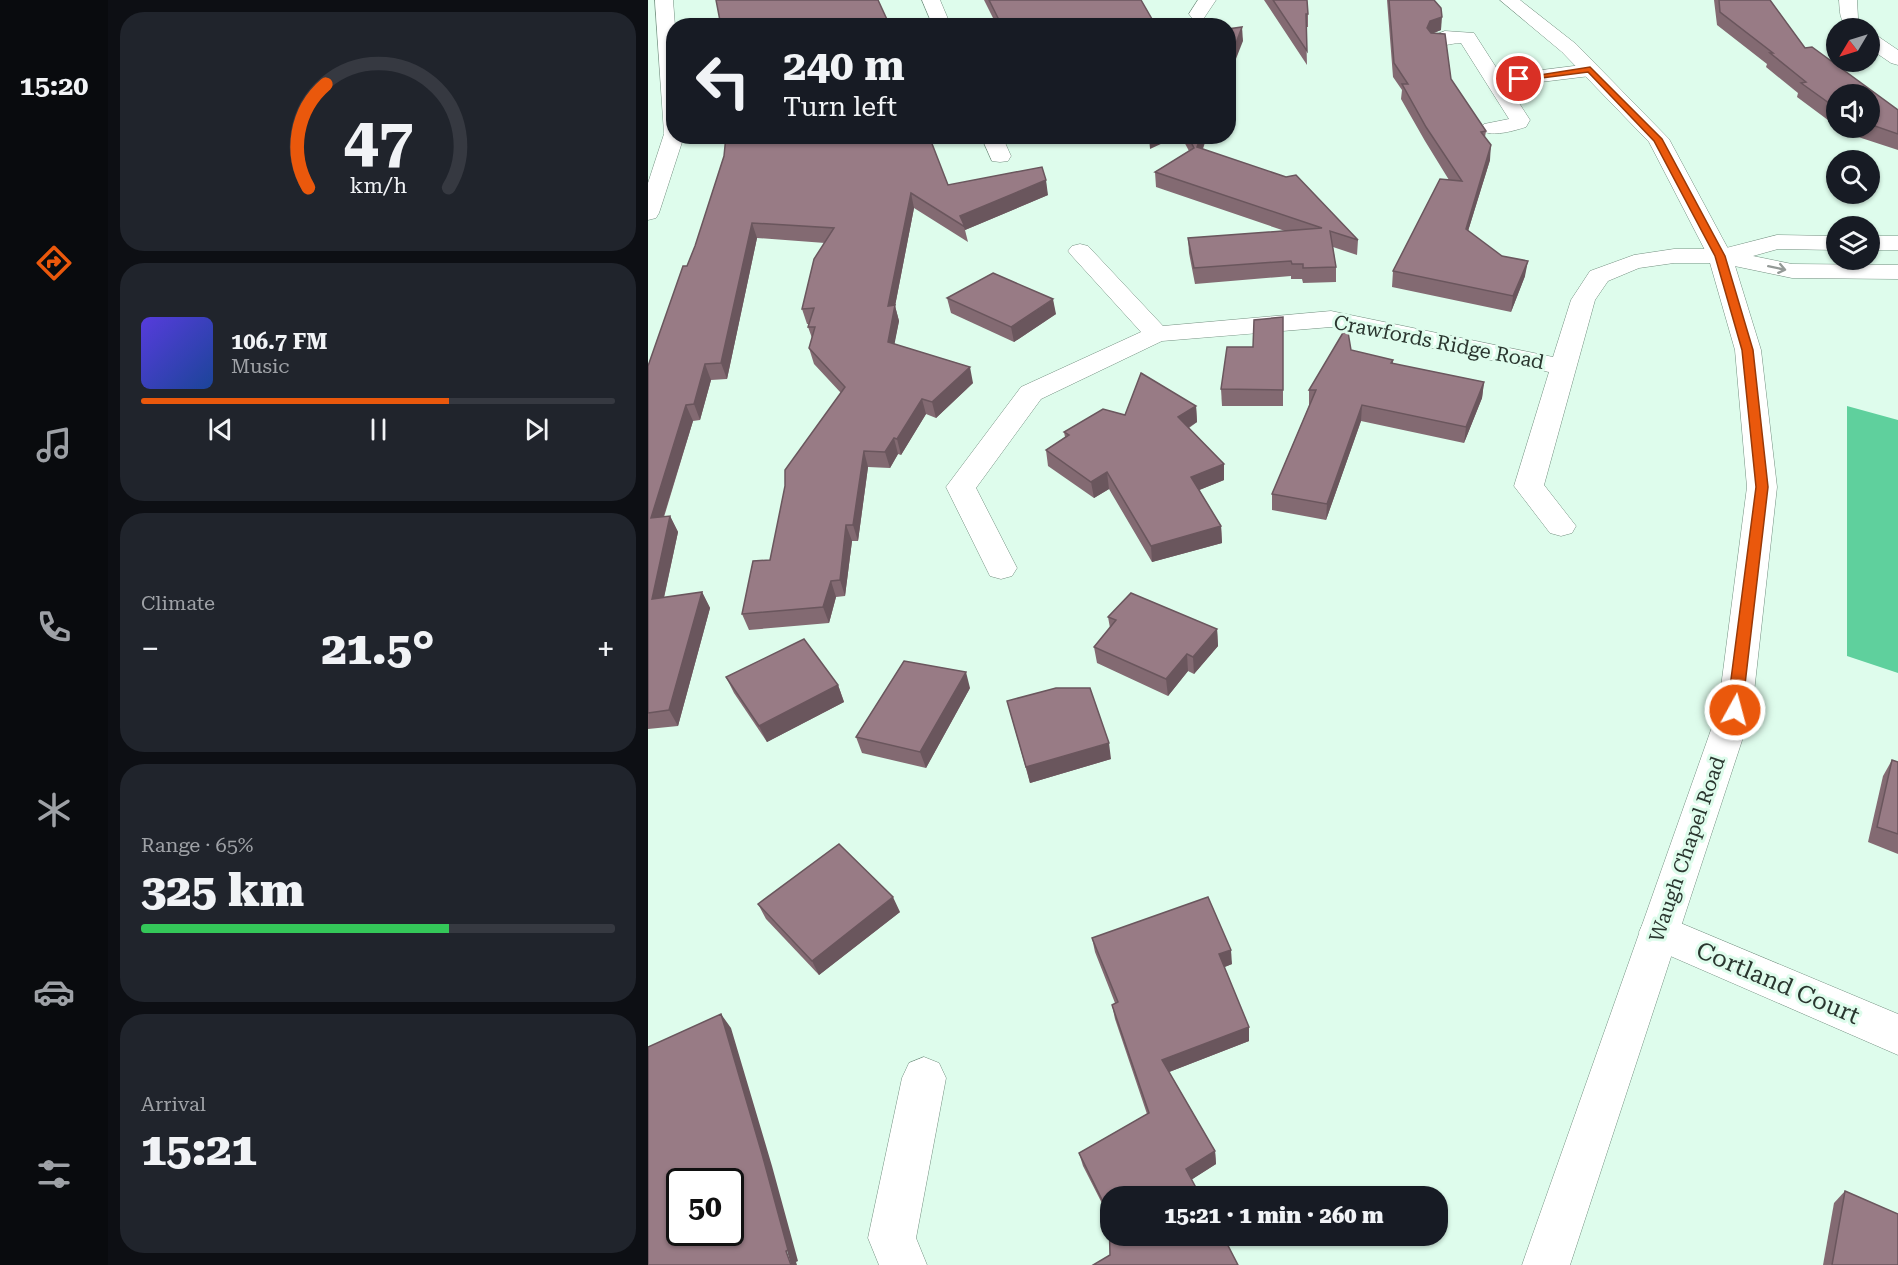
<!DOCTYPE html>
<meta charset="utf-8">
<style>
:root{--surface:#171b24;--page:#20242c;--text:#f1f3f6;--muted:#9ea1a6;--line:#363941;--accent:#ea580c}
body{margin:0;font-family:"Roboto Serif",serif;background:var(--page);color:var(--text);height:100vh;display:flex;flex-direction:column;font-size:22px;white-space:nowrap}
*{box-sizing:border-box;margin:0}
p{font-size:20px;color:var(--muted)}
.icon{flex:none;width:33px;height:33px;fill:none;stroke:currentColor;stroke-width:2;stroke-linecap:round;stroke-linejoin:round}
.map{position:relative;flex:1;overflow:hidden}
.panel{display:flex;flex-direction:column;gap:12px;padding:12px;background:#0d0f14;width:540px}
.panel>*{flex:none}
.hud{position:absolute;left:18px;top:18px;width:570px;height:126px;border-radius:24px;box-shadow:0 2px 4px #0004;background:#171b24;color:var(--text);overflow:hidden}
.needle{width:39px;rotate:232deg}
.tools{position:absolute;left:1178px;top:18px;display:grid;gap:12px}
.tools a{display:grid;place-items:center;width:54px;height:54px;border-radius:50%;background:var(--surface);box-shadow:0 2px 4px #0004;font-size:30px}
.speed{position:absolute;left:18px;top:1168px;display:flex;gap:12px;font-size:30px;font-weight:700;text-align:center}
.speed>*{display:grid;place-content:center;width:78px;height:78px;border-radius:50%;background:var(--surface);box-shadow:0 2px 4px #0004;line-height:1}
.speed .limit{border:3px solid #111;border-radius:9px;background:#fff;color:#111}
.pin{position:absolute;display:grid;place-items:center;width:51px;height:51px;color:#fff;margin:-26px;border:3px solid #fff;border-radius:50%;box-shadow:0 2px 6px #0007}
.me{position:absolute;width:66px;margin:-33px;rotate:7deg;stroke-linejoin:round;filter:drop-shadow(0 0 4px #0008)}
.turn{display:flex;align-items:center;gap:21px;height:126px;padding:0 18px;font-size:27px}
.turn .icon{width:78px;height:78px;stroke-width:2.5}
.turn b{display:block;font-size:42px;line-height:51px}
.big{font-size:45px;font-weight:800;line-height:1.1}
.panel .tile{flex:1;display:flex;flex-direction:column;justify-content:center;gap:9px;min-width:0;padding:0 21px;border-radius:24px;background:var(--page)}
.panel .dial{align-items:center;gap:0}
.dial svg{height:156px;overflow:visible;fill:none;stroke:var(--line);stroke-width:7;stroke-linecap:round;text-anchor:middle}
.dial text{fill:var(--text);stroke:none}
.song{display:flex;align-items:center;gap:18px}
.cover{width:72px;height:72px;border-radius:9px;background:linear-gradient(135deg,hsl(250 70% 55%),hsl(220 70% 35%))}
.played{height:6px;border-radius:3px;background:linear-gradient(90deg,var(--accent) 65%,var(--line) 65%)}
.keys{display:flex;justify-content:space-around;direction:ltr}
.heat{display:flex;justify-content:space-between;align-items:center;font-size:33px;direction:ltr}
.charge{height:9px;border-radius:4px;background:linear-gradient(90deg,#34c759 65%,var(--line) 0)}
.trip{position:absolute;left:452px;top:1186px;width:348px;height:60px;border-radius:24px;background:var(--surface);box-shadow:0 2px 4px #0004;font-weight:800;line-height:60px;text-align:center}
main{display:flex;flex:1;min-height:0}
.menu{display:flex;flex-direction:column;width:108px;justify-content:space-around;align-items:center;background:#090b0e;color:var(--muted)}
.menu .icon{width:42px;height:42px}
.menu .on{color:var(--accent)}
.menu b{font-size:27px;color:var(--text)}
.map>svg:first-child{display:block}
</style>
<main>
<nav class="menu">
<b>15:20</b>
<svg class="icon on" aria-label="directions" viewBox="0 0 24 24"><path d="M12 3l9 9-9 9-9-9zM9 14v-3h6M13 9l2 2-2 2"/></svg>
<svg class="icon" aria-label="music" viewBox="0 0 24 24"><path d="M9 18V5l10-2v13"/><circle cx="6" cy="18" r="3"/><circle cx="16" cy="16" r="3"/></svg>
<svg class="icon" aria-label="phone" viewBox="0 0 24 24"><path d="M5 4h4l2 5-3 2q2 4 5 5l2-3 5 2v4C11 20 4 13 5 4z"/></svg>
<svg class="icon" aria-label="climate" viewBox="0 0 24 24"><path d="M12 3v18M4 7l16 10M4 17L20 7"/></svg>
<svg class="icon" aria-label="car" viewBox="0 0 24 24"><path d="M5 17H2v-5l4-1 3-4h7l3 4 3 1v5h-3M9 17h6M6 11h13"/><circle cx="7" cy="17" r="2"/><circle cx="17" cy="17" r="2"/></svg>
<svg class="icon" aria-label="filters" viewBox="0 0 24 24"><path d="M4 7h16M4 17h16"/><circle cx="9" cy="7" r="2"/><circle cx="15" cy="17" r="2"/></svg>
</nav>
<section class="panel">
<div class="tile dial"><svg viewBox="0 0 100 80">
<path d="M14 69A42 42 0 1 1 86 69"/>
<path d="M14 69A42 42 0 0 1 23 16" stroke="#ea580c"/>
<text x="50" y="56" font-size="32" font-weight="700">47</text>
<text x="50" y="72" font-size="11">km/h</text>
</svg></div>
<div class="tile">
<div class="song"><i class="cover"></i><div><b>106.7 FM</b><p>Music</p></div></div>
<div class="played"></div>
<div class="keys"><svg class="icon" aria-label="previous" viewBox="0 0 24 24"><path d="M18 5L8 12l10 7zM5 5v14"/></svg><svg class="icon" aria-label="pause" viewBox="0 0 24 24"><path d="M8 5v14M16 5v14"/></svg><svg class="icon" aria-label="next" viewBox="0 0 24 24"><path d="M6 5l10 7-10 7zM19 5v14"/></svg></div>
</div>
<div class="tile"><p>Climate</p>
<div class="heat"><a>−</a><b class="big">21.5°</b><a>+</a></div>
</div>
<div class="tile"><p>Range · 65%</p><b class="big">325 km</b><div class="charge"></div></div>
<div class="tile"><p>Arrival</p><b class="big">15:21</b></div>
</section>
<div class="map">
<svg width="1250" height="1265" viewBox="0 0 1250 1265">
<rect width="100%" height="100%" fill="#defcec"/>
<polygon fill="#5fd09d" points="1199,406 1250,420 1250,673 1199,656"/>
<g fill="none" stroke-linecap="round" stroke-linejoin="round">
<defs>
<g id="minor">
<polygon points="7,0 25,0 27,26 26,136 36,136 11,213 8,218 0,220 0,183 16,134"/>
<polygon points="274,0 292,0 303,26 285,26"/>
<polygon points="550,0 568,0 556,18 544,18 541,14"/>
<path d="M 1191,0 L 1209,0 L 1210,18 L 1219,28 L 1200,28 C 1191,19 1192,12 1191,0 Z"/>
<path d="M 797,31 L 826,33 L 853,75 L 942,64 L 949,66 L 952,70 L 949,74 L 942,76 L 860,86 L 882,120 L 878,127 C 865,131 849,136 836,132 L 833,128 L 836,124 L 861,119 L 813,43 C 802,43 793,48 782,45 L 780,41 L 782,37 Z"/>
<polygon points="1221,33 1228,35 1250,50 1250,65 1243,63 1221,48"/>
<polygon points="333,136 354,136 363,156 360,161 352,162 344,161"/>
<polygon points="1129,235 1188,236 1188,250 1130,249 1105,256 1144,264 1250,265 1250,279 1144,278 1072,263 1026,263 991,268 960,281 947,300 896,485 928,526 924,533 913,536 902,533 866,486 901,372 683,327 514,341 393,399 328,488 369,568 364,576 353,579 342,576 298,487 373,387 493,332 424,256 420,251 424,246 432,244 440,246 515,326 683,311 905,357 923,300 942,271 986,255 1026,249 1074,249"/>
<rect x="1221" y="236" width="29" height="14"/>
<polygon points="1011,914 1250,1014 1250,1055 997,945 991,932 997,919"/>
<polygon points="276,1057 291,1063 298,1078 268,1238 279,1265 231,1265 220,1238 254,1078 261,1063"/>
</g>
<polygon id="major" points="852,0 872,0 928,44 1021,139 1084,256 1113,350 1129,487 1104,710 922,1265 874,1265 1070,710 1099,487 1087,350 1060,256 1001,142 914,52"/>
</defs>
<use href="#minor" stroke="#749081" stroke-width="1"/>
<use href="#major" stroke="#749081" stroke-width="1"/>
<use href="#minor" fill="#fff" fill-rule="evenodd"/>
<use href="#major" fill="#fff" fill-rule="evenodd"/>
</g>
<g fill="#836a72">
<polygon points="336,0 493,0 508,26 349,26"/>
<polygon points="616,0 659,0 660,14 660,27 658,27 659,65"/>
<polygon points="739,0 786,0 793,30 785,33 803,79 838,131 837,137 842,160 820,231 877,276 863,312 744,287 745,271 801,180 777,141 753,99 754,90 745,77"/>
<polygon points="1066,0 1122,0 1157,48 1250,110 1250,150 1198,133 1191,128 1221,128 1221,94 1188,94 1188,126 1149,97 1150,93 1118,67 1119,64 1069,25"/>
<polygon points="533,136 559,136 555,149 710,240 709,255 685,247 688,267 688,282 655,283 654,279 643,279 643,276 547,284 541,253 540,238 637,231 508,187 507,172 541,151"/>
<polygon points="76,156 300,185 400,195 317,230 320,242 266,208 247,306 251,321 246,344 325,383 288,418 278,414 253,455 250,454 242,468 220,467 210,541 204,541 197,596 188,597 181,623 101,630 94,614 122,560 193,393 166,364 161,348 164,338 160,327 161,324 159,324 154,309 177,243 109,238 79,379 63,380 52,420 45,421 16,517 22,516 30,532 16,598 54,592 62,608 30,726 0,729 0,366 47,246"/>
<polygon points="299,298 408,314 366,342 303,313"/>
<polygon points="635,317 635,406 574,406 573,389"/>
<polygon points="745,360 745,364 836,382 834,398 816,443 713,421 678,520 624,510 624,494 661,406 661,390"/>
<polygon points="548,406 549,422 541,428 576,464 576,480 551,490 573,526 574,543 504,562 461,489 446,498 400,466 398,450 417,437 416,432 477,415"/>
<polygon points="460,617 569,629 570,646 546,674 540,671 520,696 449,663 446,647 462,628"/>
<polygon points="78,677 190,685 196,702 119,742 86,693"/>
<polygon points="322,688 278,768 214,753 208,737"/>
<polygon points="359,701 463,759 382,783"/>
<polygon points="1244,760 1250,762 1250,854 1220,842 1235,776"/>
<polygon points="110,904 252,912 171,975 118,919"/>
<polygon points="444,938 584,964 576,967 601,1041 521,1072 567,1151 568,1164 544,1179 462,1255 462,1219 435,1166 431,1153 499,1114 467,1019 464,1005 467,1003 447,952"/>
<polygon points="1197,1191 1250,1265 1175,1265 1186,1203"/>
</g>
<g fill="#6a565d">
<polygon points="794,17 793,30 781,35 779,28 782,21"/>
<polygon points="594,27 595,41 580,79 580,64"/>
<polygon points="501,136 530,136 502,149"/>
<polygon points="553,136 559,136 550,161 549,147"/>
<polygon points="843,145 842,160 816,244 818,229"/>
<polygon points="398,180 400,195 317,230 312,216"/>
<polygon points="263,193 266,208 247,306 251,321 244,357 240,342 240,306"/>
<polygon points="104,223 109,238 79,379 73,363"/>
<polygon points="880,261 877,276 863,312 865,296"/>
<polygon points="405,299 408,314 366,342 363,327"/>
<polygon points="57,364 63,380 52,420 46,404"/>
<polygon points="322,367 325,383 288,418 284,402"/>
<polygon points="836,382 834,398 816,443 818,427"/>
<polygon points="274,399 278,414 253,455 249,439"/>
<polygon points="38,405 45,421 10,534 3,518"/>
<polygon points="714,405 713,421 678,520 679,504"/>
<polygon points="548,406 549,422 531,433 530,417"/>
<polygon points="246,438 250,454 242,468 237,452"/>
<polygon points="216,451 220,467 210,541 205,525"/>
<polygon points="576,464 576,480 544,493 543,477"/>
<polygon points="459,472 461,489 446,498 443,482"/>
<polygon points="22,516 30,532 12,615 4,599"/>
<polygon points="198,525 204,541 197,596 192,580"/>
<polygon points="573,526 574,543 504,562 503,546"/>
<polygon points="183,581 188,597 181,623 175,607"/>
<polygon points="54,592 62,608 30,726 21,710"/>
<polygon points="569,629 570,646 546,674 545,657"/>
<polygon points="539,654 540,671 520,696 518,679"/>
<polygon points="318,672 322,688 278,768 272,752"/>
<polygon points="190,685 196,702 119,742 111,726"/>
<polygon points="461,743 463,759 382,783 378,767"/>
<polygon points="245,897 252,912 171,975 164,961"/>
<polygon points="583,950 584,964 572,969 571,954"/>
<polygon points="73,1014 83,1028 124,1166 150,1261 148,1262 149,1265 143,1265"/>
<polygon points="601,1027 601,1041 516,1074 514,1060"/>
<polygon points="567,1151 568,1164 540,1182 538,1169"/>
</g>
<g fill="#987b85" stroke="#6a565d" stroke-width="1.5" fill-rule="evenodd">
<polygon points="68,0 230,0 242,26 73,26"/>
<polygon points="341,0 493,0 508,26 354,26"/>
<polygon points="625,0 659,0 660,14 658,14 659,51"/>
<polygon points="741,0 786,0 793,8 794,17 782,21 779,28 783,33 797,34 803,79 838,131 833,132 843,145 818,229 854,256 880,261 865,296 745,271 792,179 814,181 778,127 754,84 760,84 746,63"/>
<polygon points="1071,0 1122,0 1157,48 1164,47 1250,110 1250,134 1221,124 1221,94 1188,94 1188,108 1153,83 1158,82 1122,53 1125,53 1072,12"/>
<polygon points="594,27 580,64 580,29"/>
<polygon points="78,136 281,136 300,185 394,167 398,180 312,216 317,227 263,193 240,306 247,305 240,342 322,367 284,402 274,399 249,439 246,438 237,452 216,451 205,525 198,525 192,580 183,581 175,607 94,614 105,561 122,560 137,486 137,470 197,387 161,348 167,327 160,327 166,308 154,309 166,259 186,228 104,223 73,363 57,364 46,404 38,405 3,518 22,516 4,599 54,592 21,710 0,713 0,366 35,266 39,266 47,246 76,156"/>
<polygon points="540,136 553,136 549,147 638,177 648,175 710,240 682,231 688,267 655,268 655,264 644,264 643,261 546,268 540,238 674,228 507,172 546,148"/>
<polygon points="345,273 405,299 363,327 299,298"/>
<polygon points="635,317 635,390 573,389 579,347 605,347 606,320"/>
<polygon points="699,326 703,350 745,360 743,363 836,382 818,427 714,405 679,504 624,494 668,390 661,390"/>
<polygon points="493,373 548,406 530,417 576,464 543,477 573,526 503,546 459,472 443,482 398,450 421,435 416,432 455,409 477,415"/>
<polygon points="483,593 569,629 545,657 539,654 518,679 446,647 468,620 460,617"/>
<polygon points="156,639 190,685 111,726 78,677"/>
<polygon points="256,661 318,672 272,752 208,737"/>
<polygon points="408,688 442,688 461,743 378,767 359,701"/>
<polygon points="1244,760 1250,762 1250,834 1229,827"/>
<polygon points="191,844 245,897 164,961 110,904"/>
<polygon points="560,897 583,950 571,954 601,1027 514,1060 567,1151 538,1169 553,1197 462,1197 462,1236 575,1236 590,1265 445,1265 462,1255 461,1214 431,1153 501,1113 464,1005 470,1002 444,938"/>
<path d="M 73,1014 L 114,1154 L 140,1250 L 138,1251 L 143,1265 L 0,1265 L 0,1047 ZM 32,1182 L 82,1182 L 82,1233 L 32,1233 Z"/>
<polygon points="1197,1191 1250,1214 1250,1265 1184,1265"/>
</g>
<defs><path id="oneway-shaft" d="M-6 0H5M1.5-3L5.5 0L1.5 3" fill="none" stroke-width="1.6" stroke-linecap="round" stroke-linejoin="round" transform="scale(1.5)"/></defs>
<use stroke="#949a97" href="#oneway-shaft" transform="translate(1129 268) rotate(12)"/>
<polygon fill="#ea580c" stroke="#983908" stroke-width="1.5" points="942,67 1014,139 1077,256 1105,350 1120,487 1094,710 1092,714 1082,714 1079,710 1108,487 1094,350 1067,256 1006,141 940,72 871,81 867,79"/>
<g text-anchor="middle" stroke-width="6" stroke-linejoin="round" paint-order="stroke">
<g font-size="20" fill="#2a362f" stroke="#defcec">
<text transform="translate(791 342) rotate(11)" y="7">Crawfords Ridge Road</text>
<text transform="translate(1039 849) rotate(-71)" y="7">Waugh Chapel Road</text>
</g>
<g font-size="24" fill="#2a362f" stroke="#defcec">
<text transform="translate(1130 983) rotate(23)" y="8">Cortland Court</text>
</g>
</g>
</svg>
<div class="tools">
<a><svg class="needle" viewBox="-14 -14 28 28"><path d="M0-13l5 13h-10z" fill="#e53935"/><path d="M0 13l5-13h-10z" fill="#9ea1a6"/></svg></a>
<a><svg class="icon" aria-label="sound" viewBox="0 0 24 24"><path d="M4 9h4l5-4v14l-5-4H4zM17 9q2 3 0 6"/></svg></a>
<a><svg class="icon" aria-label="search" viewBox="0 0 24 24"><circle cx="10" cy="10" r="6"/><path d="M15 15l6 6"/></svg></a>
<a><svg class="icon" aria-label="layers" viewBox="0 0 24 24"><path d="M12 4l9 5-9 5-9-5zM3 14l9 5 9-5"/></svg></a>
</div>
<div class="speed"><div class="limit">50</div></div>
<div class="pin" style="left:871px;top:79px;background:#d93025"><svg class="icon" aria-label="arrive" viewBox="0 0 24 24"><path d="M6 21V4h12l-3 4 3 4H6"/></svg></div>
<svg class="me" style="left:1087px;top:710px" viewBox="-20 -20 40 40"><circle r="17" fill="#ea580c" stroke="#fff" stroke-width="3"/><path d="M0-11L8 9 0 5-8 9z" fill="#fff"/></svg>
<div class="trip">15:21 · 1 min · 260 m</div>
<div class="hud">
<div class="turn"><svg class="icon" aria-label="left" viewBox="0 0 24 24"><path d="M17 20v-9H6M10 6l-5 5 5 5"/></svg><div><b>240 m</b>Turn left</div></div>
</div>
</div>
</main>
